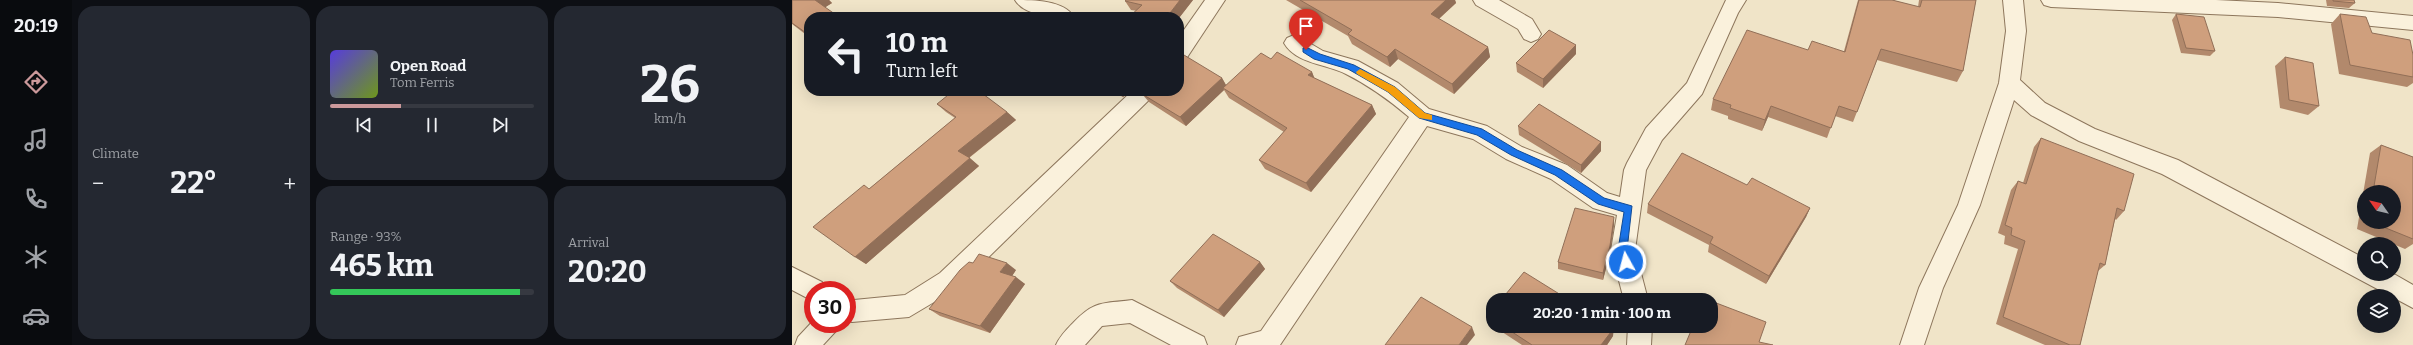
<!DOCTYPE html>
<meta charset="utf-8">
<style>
:root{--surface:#171b24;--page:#242831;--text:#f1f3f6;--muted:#9ea1a6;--line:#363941;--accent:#cc999b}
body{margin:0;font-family:Bitter,serif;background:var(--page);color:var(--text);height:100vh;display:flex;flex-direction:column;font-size:15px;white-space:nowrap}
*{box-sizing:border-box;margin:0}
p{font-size:13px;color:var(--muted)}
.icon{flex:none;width:22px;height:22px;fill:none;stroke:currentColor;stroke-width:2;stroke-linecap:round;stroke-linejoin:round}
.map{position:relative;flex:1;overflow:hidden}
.side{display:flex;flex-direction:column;gap:6px;padding:6px;background:#0d0f14;width:720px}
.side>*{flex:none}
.top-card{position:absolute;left:12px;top:12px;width:380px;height:84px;border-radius:16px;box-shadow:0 4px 16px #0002;background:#171b24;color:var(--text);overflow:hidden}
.needle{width:26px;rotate:304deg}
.tools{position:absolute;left:1565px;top:185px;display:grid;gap:8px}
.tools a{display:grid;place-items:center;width:44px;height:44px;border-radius:50%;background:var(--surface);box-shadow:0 4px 16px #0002;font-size:20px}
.speed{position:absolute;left:12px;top:281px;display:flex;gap:8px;font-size:20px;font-weight:700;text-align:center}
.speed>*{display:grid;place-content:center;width:52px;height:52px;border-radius:50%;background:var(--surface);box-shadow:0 4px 16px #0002;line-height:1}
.speed .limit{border:6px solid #d22;background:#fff;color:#111}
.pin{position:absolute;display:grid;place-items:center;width:34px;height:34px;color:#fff;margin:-41px -17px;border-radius:50% 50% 50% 0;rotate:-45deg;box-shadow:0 0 4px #0007}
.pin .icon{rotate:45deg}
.me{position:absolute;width:44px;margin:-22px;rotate:353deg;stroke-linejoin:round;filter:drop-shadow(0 0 3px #0008)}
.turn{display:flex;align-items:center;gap:14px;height:84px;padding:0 16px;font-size:18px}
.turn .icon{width:52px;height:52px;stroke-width:2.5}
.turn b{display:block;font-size:28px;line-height:34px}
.big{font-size:30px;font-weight:700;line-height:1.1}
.side .card{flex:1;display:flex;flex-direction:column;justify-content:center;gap:6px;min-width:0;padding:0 14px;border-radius:16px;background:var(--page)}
.side .dial{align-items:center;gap:0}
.dial b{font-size:52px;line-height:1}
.song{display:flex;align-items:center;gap:12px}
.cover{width:48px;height:48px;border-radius:6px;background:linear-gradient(135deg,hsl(250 70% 55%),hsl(80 70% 35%))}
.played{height:4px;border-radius:2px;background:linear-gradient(90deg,var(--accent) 35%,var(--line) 35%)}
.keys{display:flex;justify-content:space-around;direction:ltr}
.heat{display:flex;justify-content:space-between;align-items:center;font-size:22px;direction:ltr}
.charge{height:6px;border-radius:3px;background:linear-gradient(90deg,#34c759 93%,var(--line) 0)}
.side .tiles{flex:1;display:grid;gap:6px;grid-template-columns:repeat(3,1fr)}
.card:first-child{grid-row:span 2}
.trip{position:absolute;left:694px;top:293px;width:232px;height:40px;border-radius:16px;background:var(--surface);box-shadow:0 4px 16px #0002;font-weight:700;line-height:40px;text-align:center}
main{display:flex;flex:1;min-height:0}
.menu{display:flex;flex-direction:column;width:72px;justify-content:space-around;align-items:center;background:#090b0e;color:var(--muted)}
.menu .icon{width:28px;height:28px}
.menu .selected{color:var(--accent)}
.menu b{font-size:18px;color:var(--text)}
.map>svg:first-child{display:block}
</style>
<main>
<nav class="menu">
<b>20:19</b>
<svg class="icon selected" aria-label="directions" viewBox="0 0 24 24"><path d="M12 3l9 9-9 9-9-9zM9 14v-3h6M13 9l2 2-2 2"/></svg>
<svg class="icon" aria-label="music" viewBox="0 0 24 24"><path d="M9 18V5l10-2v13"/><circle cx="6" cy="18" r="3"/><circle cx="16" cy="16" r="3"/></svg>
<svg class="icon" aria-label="phone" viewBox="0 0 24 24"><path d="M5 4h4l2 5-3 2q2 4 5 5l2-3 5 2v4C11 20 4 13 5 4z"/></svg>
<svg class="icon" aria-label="climate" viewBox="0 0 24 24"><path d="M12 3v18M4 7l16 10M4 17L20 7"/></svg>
<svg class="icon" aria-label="car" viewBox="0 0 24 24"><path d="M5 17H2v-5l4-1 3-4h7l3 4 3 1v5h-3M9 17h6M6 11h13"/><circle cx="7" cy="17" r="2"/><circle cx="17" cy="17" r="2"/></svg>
</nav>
<section class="side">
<div class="tiles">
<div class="card"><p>Climate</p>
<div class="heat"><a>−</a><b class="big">22°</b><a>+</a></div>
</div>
<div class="card">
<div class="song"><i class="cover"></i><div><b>Open Road</b><p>Tom Ferris</p></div></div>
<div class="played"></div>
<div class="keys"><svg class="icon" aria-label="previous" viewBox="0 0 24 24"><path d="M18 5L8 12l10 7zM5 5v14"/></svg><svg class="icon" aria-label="pause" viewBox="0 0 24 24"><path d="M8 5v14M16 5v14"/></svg><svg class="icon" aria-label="next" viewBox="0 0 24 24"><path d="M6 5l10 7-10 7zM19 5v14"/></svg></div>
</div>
<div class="card dial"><b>26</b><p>km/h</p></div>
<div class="card"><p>Range · 93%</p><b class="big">465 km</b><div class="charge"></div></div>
<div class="card"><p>Arrival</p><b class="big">20:20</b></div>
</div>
</section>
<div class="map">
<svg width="1621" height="345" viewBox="0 0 1621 345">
<rect width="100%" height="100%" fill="#f0e4c8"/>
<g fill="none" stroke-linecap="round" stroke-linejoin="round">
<defs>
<g id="street">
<path d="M 223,0 C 241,0 272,0 282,17 C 265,17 233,17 223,0 Z"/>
<polygon points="413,0 433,0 394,59 387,61 387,37"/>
<polygon points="681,0 707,0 740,19 749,34 746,39 739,42 732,39 726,29 684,5"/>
<path d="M 934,0 L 954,0 L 946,13 L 910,94 L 870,140 L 854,170 L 843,250 L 856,300 L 832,300 L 819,250 L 825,215 L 801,208 L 759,179 L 714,159 L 681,139 L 635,126 L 488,345 L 444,345 L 447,337 L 469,331 L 617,117 C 597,100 578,86 554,74 C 535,64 504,64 492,43 L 495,38 L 502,35 L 509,38 L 531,51 L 566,61 L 606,83 L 637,109 L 695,126 L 730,147 L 775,165 L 815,193 L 828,197 L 832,170 L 835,163 L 854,128 L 895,83 Z"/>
<polygon points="1211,0 1231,0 1234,31 1228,80 1253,103 1303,129 1386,160 1572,258 1572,274 1602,274 1621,285 1621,308 1370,174 1287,141 1239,115 1222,100 1188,205 1151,288 1132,345 1108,345 1127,288 1166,205 1207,83 1214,31"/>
<polygon points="1249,0 1424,0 1486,3 1621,16 1621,30 1486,17 1259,7 1252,5"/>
<polygon points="340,91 363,91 360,97 164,289 117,317 60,322 55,320 55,297 62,300 113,295 148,273"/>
<polygon points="0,267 30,282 34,290 21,290 21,301 0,290"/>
<path d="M 340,300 L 412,337 L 415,345 L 379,345 L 338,323 L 310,326 L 293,345 L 264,345 C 268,336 274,330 281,323 C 303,300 310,304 340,300 Z"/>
<polygon points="21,321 21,324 46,324 43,332 31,345 3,345 6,337"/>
<polygon points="836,326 860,326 859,345 835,345"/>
</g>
</defs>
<use href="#street" stroke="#8d765c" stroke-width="2"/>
<use href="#street" fill="#faf1dc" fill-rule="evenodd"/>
</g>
<g fill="#b2896c" fill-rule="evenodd">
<polygon points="0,0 37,0 40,3 17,17 17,37 0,24"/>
<polygon points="334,0 401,0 387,18 387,17 339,10 333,1"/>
<polygon points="494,0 663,0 664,3 647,19 696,47 698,57 662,94 606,59 598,67 560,44 556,36"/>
<polygon points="1066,0 1100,0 1126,7 1127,0 1184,0 1171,71 1165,82 1085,60 1061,122 1043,116 1035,138 976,117 970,131 936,119 936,116 919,110 921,99 1016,50 1052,51"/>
<polygon points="1534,0 1562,0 1563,3 1557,8 1535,6"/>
<polygon points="1384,14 1423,51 1418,56 1389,53 1380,20"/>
<polygon points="1548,14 1580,33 1621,55 1621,83 1615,87 1547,74 1539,24"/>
<polygon points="784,54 751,88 725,72 724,63"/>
<polygon points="1493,57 1527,106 1516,115 1488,108 1483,66"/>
<polygon points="479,59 520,72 522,78 580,105 584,114 519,192 473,169 467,160 492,132 437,98 432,90 394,126 357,102 350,94 430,78 434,85"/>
<polygon points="319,91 338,91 331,97"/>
<polygon points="145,104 215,112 224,120 177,158 187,166 74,264 63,257 77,189 163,118 154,112"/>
<polygon points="726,126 809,142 809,151 789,173 727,135"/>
<polygon points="1249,138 1332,211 1324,220 1323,219 1313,265 1306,271 1288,345 1253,345 1204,324 1226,249 1212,244 1213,236 1206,233 1219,190 1226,181 1231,183 1242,147"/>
<path d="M 1589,145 L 1621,157 L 1621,244 L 1613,249 L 1565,229 L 1578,153 ZM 1572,192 L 1602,192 L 1602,222 L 1572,222 Z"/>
<polygon points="955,185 1018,208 1014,217 974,284 916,252 917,245 855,213 856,204"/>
<polygon points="822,225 818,253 811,280 766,269 766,262"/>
<polygon points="468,262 473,269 432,317 385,288 378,281"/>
<polygon points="224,270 220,276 233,284 198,333 148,316 137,309"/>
<polygon points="701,310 701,326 698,324 696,316"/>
<polygon points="701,326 819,326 821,336 815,345 730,345"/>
</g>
<g fill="#916f58">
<polygon points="23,0 37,0 40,3 32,8"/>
<polygon points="388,0 401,0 387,18 387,17 375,17"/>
<polygon points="654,0 663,0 664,3 641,24 639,14"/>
<polygon points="784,45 784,54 751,88 751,79"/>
<polygon points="696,47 698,57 662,94 660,84"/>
<polygon points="603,49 606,59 598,67 595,57"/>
<polygon points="520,72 524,82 516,75"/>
<polygon points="430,78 435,87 431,88 432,90 394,126 388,117"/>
<polygon points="326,91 338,91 331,97"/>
<polygon points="580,105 584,114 519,192 514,183"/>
<polygon points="979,106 976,117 970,131 973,120"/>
<polygon points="215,112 224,120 175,159 166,151"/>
<polygon points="809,142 809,151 789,173 789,165"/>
<polygon points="178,158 187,166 74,264 63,257"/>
<polygon points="1018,208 1014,217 974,284 977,276"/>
<polygon points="822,217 822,225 818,253 811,280 811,273"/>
<polygon points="468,262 473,269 432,317 426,310"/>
<polygon points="215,263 224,270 218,279 208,272"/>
<polygon points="224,277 233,284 198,333 188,326"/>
<polygon points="680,327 683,335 675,345 667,345"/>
<polygon points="822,328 821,336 815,345 809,345"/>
</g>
<g fill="#cf9f7d" stroke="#916f58">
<polygon points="0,0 23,0 47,17 17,17 17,35 0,23"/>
<polygon points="334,0 388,0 375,17 337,17 350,5 333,1"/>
<polygon points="508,0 654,0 639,14 696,47 660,84 603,49 595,57 556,34 560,30"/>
<polygon points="1067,0 1100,0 1128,7 1130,0 1184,0 1171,71 1089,49 1065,112 1047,106 1039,128 979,106 973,120 938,108 939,105 921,99 955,30 1016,50 1020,41 1053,52"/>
<polygon points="1541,0 1562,0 1563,3 1541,1"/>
<polygon points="1384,14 1412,17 1423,51 1394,48"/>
<polygon points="1548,14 1574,17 1580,33 1618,40 1621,55 1621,77 1558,65"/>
<polygon points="757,30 784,45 751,79 724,63"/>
<polygon points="387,52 430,78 388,117 350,94 353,91 387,91"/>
<polygon points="485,52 520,72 516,75 580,105 514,183 467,160 495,128 431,88 469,53 479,59"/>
<polygon points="1493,57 1521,63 1527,106 1497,100"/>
<polygon points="161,91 187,91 215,112 166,151 178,158 63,257 21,227 72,185 77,189 164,117 145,104"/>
<polygon points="747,104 809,142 789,165 726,126"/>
<polygon points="1249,138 1342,174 1332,211 1325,208 1313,265 1308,263 1288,345 1278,345 1211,317 1233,241 1219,235 1220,228 1213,225 1226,181 1234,184"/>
<polygon points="1589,145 1621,157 1621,239 1579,222 1602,222 1602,192 1581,192"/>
<polygon points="890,153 955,185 960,178 1018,208 977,276 918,243 921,237 856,204"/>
<polygon points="783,208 822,217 818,246 811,273 766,262"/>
<polygon points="421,234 468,262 426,310 378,281"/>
<polygon points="187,254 215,263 208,272 224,277 188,326 137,309 168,270 177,262 181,263"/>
<polygon points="732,272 777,300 709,300"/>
<polygon points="629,297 680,327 667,345 593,345"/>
<polygon points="919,301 974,322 967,342 981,345 893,345 901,326 919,326"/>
<polygon points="701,310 701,319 696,316"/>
<polygon points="711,326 819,326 822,328 809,345 740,345"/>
</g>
<polygon fill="#1a73e8" stroke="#114b97" points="514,47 528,54 562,65 603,87 633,113 690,129 725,150 770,170 812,198 840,206 835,250 839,262 837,266 830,266 826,250 832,212 806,204 763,175 719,155 685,135 627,118 596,92 556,69 522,59 511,52 511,48"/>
<polygon fill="#f59e0b" points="568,69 603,87 633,113 640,115 640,120 627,118 596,92 565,74 564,72"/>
</svg>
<div class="tools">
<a><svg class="needle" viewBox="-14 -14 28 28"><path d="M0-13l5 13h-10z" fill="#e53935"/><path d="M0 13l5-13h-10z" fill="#9ea1a6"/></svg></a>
<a><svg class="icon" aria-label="search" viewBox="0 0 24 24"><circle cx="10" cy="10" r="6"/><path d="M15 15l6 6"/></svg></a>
<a><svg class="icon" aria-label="layers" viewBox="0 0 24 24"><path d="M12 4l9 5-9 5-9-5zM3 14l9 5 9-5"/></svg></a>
</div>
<div class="speed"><div class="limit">30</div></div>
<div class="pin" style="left:514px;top:50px;background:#d93025"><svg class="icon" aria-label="arrive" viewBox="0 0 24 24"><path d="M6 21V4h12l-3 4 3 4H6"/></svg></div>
<svg class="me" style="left:834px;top:262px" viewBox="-20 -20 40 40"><circle r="17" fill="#1a73e8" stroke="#fff" stroke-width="3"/><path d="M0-11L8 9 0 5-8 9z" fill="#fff"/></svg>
<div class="trip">20:20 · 1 min · 100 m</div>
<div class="top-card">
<div class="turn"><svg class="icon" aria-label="left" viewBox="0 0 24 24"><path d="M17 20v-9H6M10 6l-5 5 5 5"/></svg><div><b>10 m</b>Turn left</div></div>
</div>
</div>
</main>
